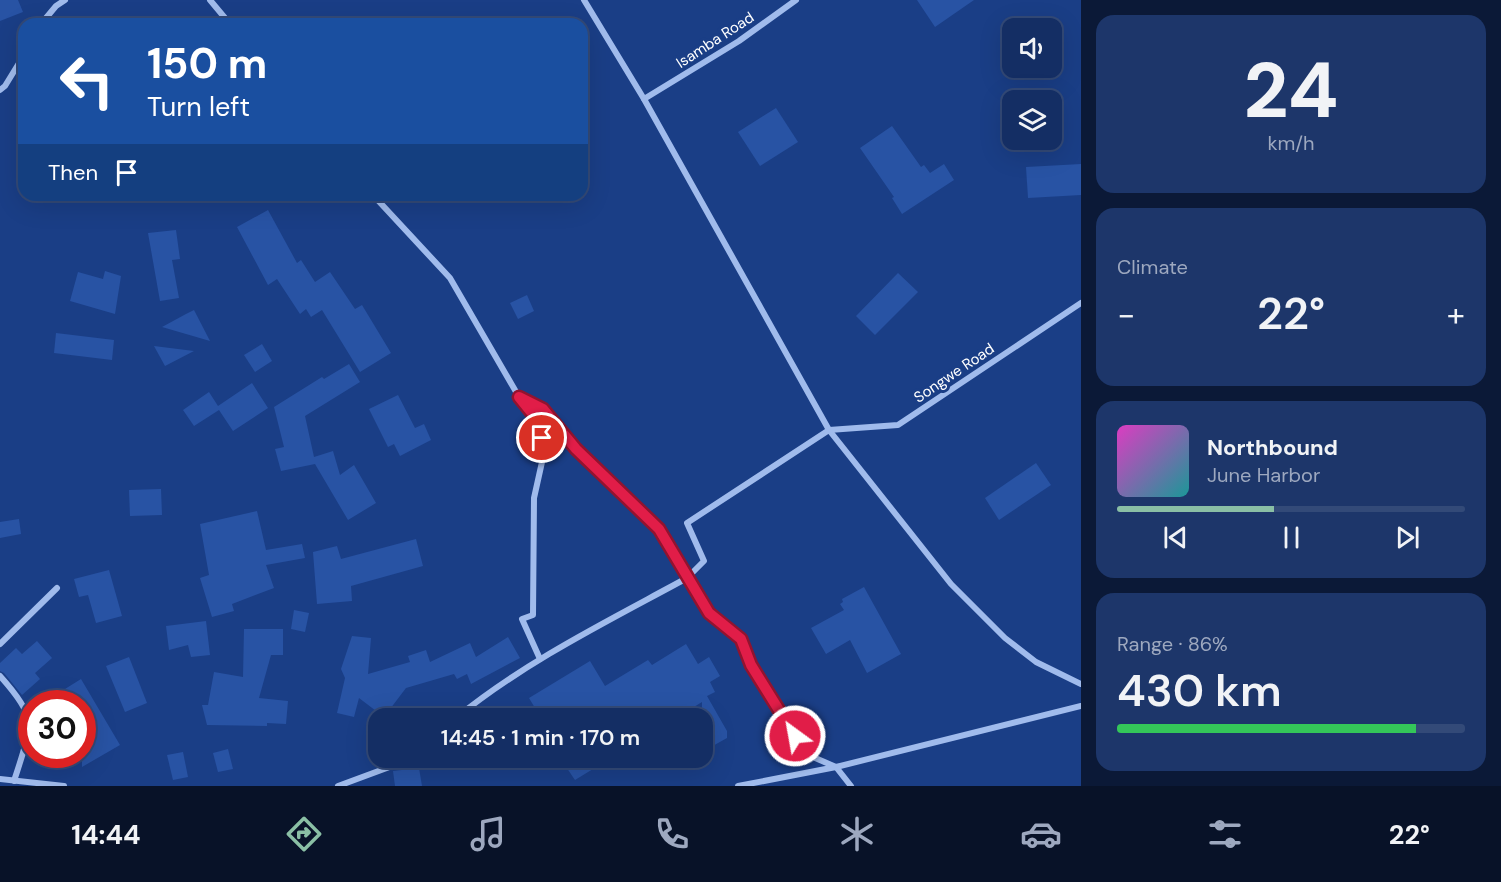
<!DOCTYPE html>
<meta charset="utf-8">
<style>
:root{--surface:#142e64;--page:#1d366a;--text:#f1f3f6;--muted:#9da8bf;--line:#334a78;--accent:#8abfa5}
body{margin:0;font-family:"DM Sans",sans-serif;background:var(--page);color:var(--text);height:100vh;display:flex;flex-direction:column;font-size:22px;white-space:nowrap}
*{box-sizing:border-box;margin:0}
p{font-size:20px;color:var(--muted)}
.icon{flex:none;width:33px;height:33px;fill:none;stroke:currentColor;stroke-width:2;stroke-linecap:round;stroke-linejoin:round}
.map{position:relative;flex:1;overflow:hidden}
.details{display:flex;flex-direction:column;gap:15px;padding:15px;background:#0b1937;width:420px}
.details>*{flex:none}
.top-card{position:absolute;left:18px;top:18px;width:570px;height:183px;border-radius:18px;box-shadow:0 6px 24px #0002,0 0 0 2px var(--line);background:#1a4fa0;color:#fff;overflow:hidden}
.fabs{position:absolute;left:1002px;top:18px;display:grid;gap:12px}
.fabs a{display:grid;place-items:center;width:60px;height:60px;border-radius:12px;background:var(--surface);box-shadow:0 6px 24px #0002,0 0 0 2px var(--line);font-size:30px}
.speed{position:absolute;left:18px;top:690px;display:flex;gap:12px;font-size:30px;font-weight:700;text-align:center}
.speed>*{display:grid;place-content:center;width:78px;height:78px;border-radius:50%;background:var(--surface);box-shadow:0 6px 24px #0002,0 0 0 2px var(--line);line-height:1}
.speed .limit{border:9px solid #d22;background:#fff;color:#111}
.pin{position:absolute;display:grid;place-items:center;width:51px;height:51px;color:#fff;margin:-26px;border:3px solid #fff;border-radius:50%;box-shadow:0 2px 6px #0007}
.me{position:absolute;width:66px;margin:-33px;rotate:328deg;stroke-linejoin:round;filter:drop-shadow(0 0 4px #0008)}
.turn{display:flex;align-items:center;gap:21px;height:126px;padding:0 30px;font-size:27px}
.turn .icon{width:78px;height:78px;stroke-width:2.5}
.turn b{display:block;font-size:42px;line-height:51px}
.then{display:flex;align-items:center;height:57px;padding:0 30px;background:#0003;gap:12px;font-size:22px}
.big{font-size:45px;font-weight:600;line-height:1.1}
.details .widget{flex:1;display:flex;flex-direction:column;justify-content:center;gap:9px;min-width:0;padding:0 21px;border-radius:18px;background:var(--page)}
.details .dial{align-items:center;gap:0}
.dial b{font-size:78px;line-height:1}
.song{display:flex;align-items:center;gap:18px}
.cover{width:72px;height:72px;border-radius:9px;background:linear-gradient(135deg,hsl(310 70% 55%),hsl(180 70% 35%))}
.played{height:6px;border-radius:3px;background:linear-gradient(90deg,var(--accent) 45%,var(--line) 45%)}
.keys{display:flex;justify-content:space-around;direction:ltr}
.heat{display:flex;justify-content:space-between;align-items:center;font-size:33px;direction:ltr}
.charge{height:9px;border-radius:4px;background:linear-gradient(90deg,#34c759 86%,var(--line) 0)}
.trip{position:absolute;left:368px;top:708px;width:345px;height:60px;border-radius:18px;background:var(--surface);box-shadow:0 6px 24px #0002,0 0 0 2px var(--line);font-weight:600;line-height:60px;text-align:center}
.dock{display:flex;height:96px;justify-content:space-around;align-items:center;background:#081228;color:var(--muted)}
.dock .icon{width:42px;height:42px}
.dock .current{color:var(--accent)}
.dock b{font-size:27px;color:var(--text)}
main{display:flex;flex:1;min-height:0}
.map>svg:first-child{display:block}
</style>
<main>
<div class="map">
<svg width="1081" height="786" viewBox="0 0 1081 786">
<rect width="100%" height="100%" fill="#1a3e86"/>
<g fill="#2853a4">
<polygon points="0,0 18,0 23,12 0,21"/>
<polygon points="917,0 974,0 935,27"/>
<polygon points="776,108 798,142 760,166 738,132"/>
<polygon points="892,126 921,167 924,165 930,173 944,164 954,180 902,214 892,198 894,197 860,148"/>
<polygon points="1081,164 1081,195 1028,198 1026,167"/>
<polygon points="268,210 297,263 301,260 315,282 330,272 355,309 362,305 391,353 360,372 322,310 311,317 306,309 300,314 277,279 268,285 237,227"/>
<polygon points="176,230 180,259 172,260 179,298 160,301 148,233"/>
<polygon points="105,271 121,276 115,314 70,301 78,272 103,279"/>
<polygon points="898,273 918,292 875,335 856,316"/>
<polygon points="527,295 534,311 518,319 510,303"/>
<polygon points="194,310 210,341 162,327 186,314"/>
<polygon points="56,333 114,340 112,360 54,353"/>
<polygon points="262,344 272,361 255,372 244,355"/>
<polygon points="154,346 194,351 165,366"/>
<polygon points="349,364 360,382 305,416 314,457 333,451 340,475 354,465 376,503 348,520 315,464 281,471 275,449 284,447 274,407 322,377 324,379"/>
<polygon points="252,383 268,408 233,431 219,410 194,426 183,410 209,392 218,406"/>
<polygon points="398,395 415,428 424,424 431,440 400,456 394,444 388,447 369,409"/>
<polygon points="1036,463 1051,485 999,520 985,498"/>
<polygon points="161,489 162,515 130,516 129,490"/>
<polygon points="257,511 266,550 302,544 305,558 266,565 274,588 232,604 234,611 212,617 200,578 209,575 200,524"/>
<polygon points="19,519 21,534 0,538 0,522"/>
<polygon points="416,539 423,566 351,586 352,601 317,604 313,552 337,546 341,559"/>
<polygon points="109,570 122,616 96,623 88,595 79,597 74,579"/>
<polygon points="864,587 901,654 867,673 850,640 826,654 811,628 844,610 840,604 843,602 842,599"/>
<polygon points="294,610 309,613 305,632 291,629"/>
<polygon points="206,621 210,655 191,657 188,645 169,650 166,626"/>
<polygon points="244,629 283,629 283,655 271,655 259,698 288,701 286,724 267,723 267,726 207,725 202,705 208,705 214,672 243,677"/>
<polygon points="352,636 371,638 368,674 410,662 408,656 426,650 430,662 470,643 476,657 508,637 520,658 471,684 467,674 457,679 454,674 406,688 384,717 359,698 354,717 337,713 345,678 341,669"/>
<polygon points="37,641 52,658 35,673 40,679 22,695 4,673 0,671 0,663 16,648 22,654"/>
<polygon points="686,644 698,664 709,657 720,676 710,682 715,692 707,696 727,731 727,738 702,752 702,702 676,718 625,718 618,706 597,718 541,718 529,698 590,661 605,686 648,660 652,665"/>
<polygon points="129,657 147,703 125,712 106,666"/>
<polygon points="81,679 120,745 82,767 82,704 41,704"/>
<polygon points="228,749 233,769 218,772 213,753"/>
<polygon points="183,752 188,777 173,780 167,755"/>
<polygon points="560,758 611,758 575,780"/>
<polygon points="419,768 422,786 395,786 393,771"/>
</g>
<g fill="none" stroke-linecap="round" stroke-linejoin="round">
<g stroke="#a0bbec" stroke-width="6">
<polyline points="210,0 230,24"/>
<polyline points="584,0 644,99 829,430 951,584 1005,638 1036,662 1081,684"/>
<polyline points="41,24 56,6 65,0"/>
<polyline points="0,90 5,86 24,55"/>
<polyline points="644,99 739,41 796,0"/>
<polyline points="373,195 450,278 519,397 543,409 576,449 659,529 709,613 741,639 751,665 806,754 836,767 851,786"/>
<polyline points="521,399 540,423 544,453 534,498 533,615 522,619 540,659"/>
<polyline points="0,644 57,588"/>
<path d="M 0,676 C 9,686 27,707 28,720 C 30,736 19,765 14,781"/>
<path d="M 456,718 C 526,661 608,621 687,578 L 704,561 L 687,523 L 829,430 L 898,425 L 1081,303"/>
<polyline points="0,779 64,786"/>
<polyline points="338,786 403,762 410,758"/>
<polyline points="738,786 836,767 1081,706"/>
</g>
</g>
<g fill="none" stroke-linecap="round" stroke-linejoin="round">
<defs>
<polyline id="route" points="542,438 540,423 519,397 543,409 576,449 659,529 709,613 741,639 751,665 795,736"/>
</defs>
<use href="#route" stroke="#92132f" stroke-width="15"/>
<use href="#route" stroke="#e11d48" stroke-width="10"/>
</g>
<g text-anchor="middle" stroke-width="6" stroke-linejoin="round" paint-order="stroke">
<g font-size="15" fill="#fff" stroke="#1a3e86">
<text transform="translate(715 40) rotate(-33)" y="5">Isamba Road</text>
<text transform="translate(954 373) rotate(-34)" y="5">Songwe Road</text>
</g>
</g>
</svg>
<div class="fabs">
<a><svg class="icon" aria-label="sound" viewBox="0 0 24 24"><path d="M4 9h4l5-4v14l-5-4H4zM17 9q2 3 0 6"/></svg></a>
<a><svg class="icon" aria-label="layers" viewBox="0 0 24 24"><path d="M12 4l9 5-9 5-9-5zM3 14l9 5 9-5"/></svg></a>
</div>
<div class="speed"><div class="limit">30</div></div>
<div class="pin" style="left:542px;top:438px;background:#d93025"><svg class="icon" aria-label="arrive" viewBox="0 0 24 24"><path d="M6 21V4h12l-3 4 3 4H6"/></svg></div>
<svg class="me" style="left:795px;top:736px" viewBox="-20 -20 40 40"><circle r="17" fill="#e11d48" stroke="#fff" stroke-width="3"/><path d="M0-11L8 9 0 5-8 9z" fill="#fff"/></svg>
<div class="trip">14:45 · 1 min · 170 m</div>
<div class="top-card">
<div class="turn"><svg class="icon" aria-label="left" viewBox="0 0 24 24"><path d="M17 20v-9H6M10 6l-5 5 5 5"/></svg><div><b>150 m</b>Turn left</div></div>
<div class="then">Then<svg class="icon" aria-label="arrive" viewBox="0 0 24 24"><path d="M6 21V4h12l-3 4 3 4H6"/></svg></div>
</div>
</div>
<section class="details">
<div class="widget dial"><b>24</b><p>km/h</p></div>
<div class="widget"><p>Climate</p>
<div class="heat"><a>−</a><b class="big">22°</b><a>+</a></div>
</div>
<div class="widget">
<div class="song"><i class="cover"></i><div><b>Northbound</b><p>June Harbor</p></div></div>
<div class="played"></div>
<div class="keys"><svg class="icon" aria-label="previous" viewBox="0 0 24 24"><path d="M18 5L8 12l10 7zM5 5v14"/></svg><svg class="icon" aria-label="pause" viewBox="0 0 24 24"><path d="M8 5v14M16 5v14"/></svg><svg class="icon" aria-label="next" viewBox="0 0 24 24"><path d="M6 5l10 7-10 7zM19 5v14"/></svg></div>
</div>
<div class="widget"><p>Range · 86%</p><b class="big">430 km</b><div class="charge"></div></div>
</section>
</main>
<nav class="dock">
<b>14:44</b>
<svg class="icon current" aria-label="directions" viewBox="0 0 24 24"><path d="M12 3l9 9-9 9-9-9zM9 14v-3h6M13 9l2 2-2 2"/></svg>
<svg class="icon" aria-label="music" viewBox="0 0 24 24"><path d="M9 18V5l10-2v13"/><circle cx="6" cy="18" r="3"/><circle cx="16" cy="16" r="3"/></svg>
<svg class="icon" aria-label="phone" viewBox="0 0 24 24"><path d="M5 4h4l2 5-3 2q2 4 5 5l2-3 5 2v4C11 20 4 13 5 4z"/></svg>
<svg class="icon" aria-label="climate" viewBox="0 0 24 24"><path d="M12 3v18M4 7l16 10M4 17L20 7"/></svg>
<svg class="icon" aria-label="car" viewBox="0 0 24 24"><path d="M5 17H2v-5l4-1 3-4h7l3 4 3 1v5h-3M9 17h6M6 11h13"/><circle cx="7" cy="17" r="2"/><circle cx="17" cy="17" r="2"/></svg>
<svg class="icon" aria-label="filters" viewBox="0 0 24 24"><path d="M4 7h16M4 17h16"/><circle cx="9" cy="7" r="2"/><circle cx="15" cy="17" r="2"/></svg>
<b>22°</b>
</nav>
